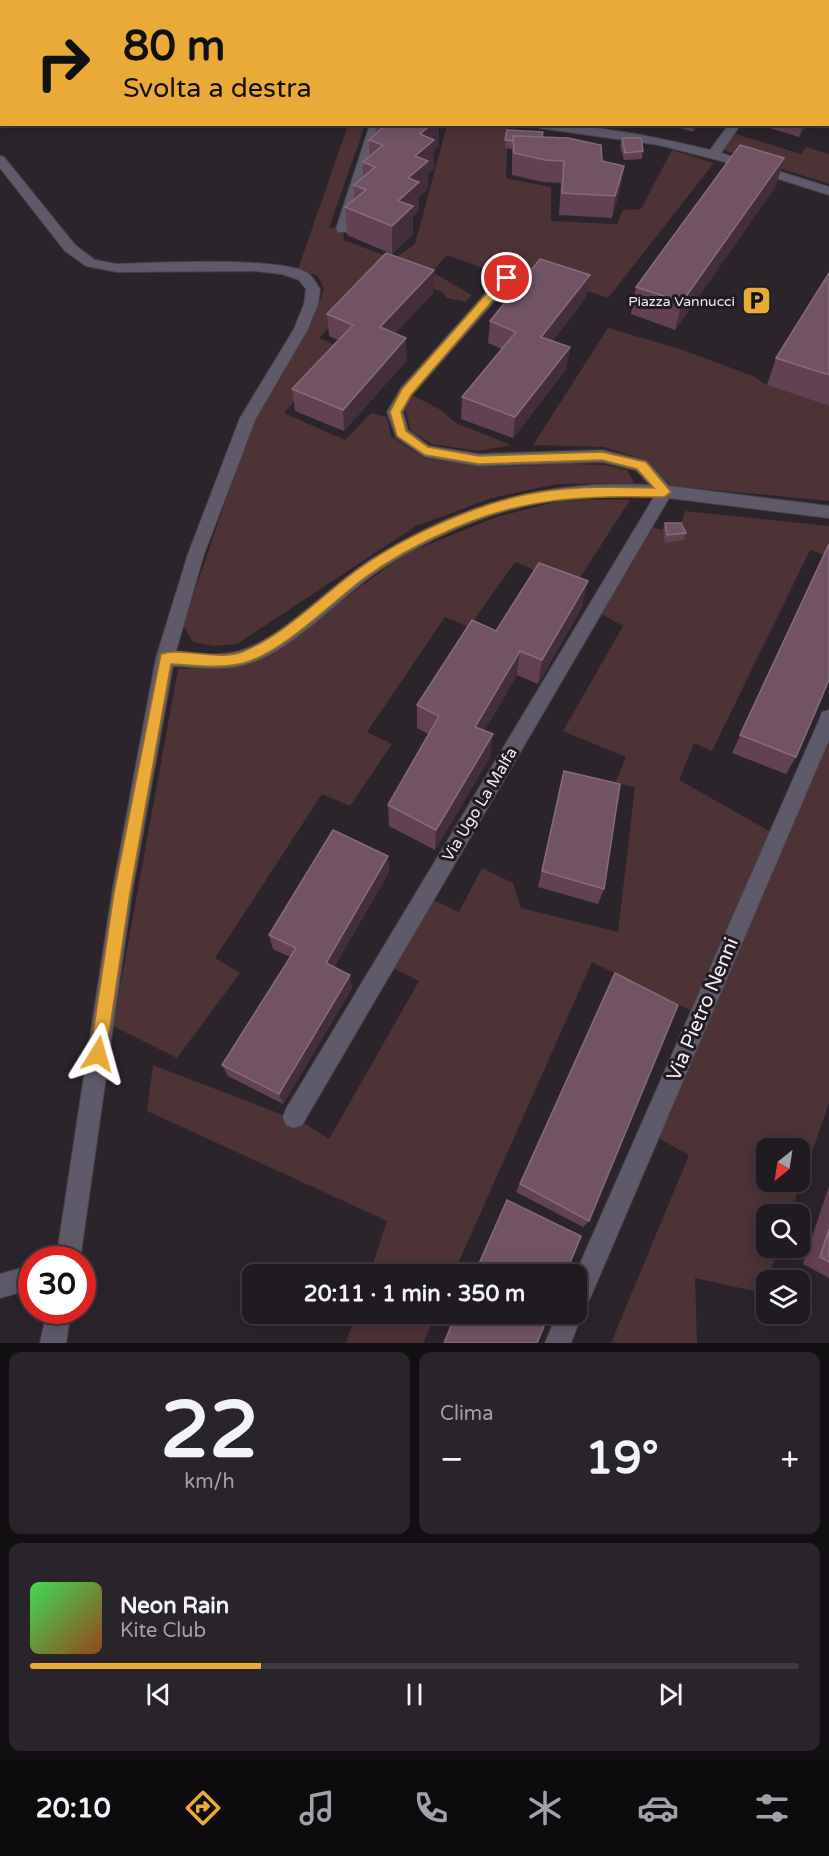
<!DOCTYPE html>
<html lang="it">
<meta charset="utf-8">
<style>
:root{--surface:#201b20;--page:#282429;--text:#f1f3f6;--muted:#a2a1a5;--line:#3d393e;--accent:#eaaa38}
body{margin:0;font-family:"Varela Round",sans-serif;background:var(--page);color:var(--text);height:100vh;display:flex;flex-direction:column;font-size:22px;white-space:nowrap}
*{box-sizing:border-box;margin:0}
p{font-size:20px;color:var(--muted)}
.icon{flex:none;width:33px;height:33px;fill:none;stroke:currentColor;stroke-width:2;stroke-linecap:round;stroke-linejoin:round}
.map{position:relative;height:1343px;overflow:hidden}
.details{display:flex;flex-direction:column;gap:9px;padding:9px;background:#120f12;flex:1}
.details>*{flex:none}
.guide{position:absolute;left:0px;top:0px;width:830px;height:126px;box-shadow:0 3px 15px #0003,0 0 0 2px var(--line);background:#eaaa38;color:#111;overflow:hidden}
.needle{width:39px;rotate:210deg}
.fabs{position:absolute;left:756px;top:1138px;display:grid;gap:12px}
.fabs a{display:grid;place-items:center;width:54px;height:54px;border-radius:12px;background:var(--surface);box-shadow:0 3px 15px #0003,0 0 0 2px var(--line);font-size:30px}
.speed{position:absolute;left:18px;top:1246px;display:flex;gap:12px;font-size:30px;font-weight:700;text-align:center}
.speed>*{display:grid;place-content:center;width:78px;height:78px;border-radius:50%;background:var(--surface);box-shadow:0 3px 15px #0003,0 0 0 2px var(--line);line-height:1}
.speed .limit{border:9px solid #d22;background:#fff;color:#111}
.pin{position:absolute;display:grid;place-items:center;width:51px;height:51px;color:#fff;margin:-26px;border:3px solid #fff;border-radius:50%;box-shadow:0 2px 6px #0007}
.me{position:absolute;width:66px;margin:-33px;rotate:8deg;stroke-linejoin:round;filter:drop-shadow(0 0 4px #0008)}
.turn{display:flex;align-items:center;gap:21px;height:126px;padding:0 24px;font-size:27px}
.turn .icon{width:78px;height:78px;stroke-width:2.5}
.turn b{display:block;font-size:42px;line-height:51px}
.big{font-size:45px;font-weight:700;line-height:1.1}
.details .card{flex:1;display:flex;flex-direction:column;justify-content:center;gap:9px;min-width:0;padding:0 21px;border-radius:12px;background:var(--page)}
.details .dial{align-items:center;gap:0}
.dial b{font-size:78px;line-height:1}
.song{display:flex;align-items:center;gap:18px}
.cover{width:72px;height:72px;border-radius:9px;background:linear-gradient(135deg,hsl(130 70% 55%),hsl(20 70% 35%))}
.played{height:6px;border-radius:3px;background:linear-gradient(90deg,var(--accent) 30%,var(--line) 30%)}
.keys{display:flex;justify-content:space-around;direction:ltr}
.heat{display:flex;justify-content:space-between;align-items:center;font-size:33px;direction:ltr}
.details .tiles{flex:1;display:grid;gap:9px;grid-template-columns:1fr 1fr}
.card:last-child{grid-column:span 2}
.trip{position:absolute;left:242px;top:1264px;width:345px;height:60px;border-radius:12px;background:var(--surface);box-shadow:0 3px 15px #0003,0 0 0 2px var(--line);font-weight:700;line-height:60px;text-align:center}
.dock{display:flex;height:96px;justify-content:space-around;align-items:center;background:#0d0b0d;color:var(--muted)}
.dock .icon{width:42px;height:42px}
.dock .active{color:var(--accent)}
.dock b{font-size:27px;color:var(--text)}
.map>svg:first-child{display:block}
</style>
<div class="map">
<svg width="829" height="1343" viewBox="0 0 829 1343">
<rect width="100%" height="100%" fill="#2b242b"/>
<g fill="#4d3236" fill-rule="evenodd">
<polygon points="539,0 829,0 829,71 828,2"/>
<polygon points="348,125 365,125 329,228 343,229 344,240 394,259 415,244 447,125 508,125 506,178 551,187 551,221 617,224 623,210 641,209 672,150 714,163 608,298 535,273 524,283 447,255 432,272 472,295 466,302 447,298 442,292 385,269 319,338 341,348 284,413 345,440 371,413 387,417 391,436 426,459 492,467 572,464 604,465 627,470 634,483 557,484 492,498 416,526 237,644 214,646 193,642 183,625 249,433 256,416 313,319 324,289 318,276 298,269"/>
<polygon points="729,132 801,154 806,147 829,154 829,184 717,148"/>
<polygon points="608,328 680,349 753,376 767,385 829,406 829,501 672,486 645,460 604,447 533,445"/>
<polygon points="406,392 441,410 456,423 511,445 479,451 432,444 411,431 406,413"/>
<polygon points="567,499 630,500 574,587 515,562 469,627 445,617 367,732 392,744 350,806 322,794 215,958 240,973 177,1058 113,1026 178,669 241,667 272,652 405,554 496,517"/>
<path d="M 685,511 L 829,526 L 829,557 L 810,550 L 712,751 L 694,743 L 679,780 L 778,836 L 829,718 L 829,1103 L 790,1215 L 766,1215 L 766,1248 L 779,1248 L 763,1293 L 695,1278 L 697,1343 L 611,1343 L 689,1155 L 649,1133 L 700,1015 L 592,962 L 453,1275 L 369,1275 L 387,1221 L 147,1111 L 153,1065 L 304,1123 L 329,1139 L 419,981 L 384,964 L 424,896 L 459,912 L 482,868 L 513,883 L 521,908 L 618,932 L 635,787 L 615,783 L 626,757 L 563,731 L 623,626 L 594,610 L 645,525 L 663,530 L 666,542 L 679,531 ZM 766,1149 L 800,1149 L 800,1182 L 766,1182 Z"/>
<polygon points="356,1314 436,1314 423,1343 346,1343"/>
</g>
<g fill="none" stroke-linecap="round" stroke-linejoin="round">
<defs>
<g id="minor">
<rect x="638" y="0" width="10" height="2"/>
<polygon points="370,124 382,124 350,229 348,232 338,232 336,229"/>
<path d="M 533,124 C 593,124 652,136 710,150 L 729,124 L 741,124 L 721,153 L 829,187 L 829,195 L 725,162 L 659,145 L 539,128 Z"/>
<path d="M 0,156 L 4,157 L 75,245 L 95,260 L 117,264 C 153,263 285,256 309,274 C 313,277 317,285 320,289 L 318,304 L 308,329 L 256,418 L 204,554 L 176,651 C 196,653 219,657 239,651 C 281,640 333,582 373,558 C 462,503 545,480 650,485 L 636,470 L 602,462 L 479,466 L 425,457 L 396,437 L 387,412 L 401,388 L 502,275 L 507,274 L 514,278 L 512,281 L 412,395 L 403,412 L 408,430 L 429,446 L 479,454 L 602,450 L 647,461 L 669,486 L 829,506 L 829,518 L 669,498 L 302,1125 L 294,1128 L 286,1125 L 283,1117 L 286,1109 L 654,497 C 549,492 475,511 386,566 C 339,595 291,657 236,667 C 215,670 193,667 173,666 L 132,893 L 80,1260 L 56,1260 L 112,893 L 156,658 L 188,554 L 240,418 L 294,329 L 304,304 L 306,289 L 299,280 L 282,274 L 254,271 L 117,272 L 86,266 L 65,251 L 0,168 Z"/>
<polygon points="829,710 829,740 585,1310 581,1311 582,1314 571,1343 545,1343 557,1314 576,1314 575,1275 820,718 822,712"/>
<polygon points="32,1265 32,1289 0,1298 0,1274"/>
<polygon points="47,1311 71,1311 66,1343 40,1343"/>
</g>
</defs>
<use href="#minor" stroke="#474047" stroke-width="2"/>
<use href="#minor" fill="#5f5a6a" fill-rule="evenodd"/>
</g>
<g fill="#624153">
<polygon points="376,124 441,124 439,126 439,146 434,150 434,168 428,173 428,189 419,197 419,210 413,216 413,234 392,254 347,235 345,207 354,200 354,185 363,177 363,162 369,157 369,140 376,133"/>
<polygon points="668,124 699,124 693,132"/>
<polygon points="764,124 808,124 799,137 763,126"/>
<polygon points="507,130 542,137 602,161 624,166 620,189 612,218 559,215 561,183 543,182 512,175 512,149 505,148"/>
<polygon points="622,138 643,151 642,159 624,160 620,146"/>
<polygon points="784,158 776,186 675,330 631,314 636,287"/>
<polygon points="829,273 829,406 767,385 776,358"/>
<polygon points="433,293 395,333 407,360 344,431 295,411 292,389 338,340 329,336 327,314"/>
<polygon points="586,298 552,341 570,347 566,369 513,438 461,419 462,397 502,349 488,343 490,321"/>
<polygon points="665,523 686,533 684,540 665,543 663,530"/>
<polygon points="829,544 796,757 786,774 732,753"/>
<polygon points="582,607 538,684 517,675 484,731 490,757 435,850 389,826 388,805 428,734 417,728 417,705 496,631"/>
<polygon points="564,771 604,889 598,904 538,887"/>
<polygon points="388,856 389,872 334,967 352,988 283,1104 228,1076 222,1065 290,957 273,949 269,935"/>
<polygon points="615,973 589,1221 583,1227 516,1192"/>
<polygon points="829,1186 829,1278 803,1264"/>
</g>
<g fill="#452e3c">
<polygon points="424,124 441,124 439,126 439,146 434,150 434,168 428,173 428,189 419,197 419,210 413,216 413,234 392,254 392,226 398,201 408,178"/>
<polygon points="694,124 699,124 693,132"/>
<polygon points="803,124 808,124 799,137"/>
<polygon points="784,158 776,186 675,330 682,302"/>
<polygon points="624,166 620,189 612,218 615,196"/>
<polygon points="434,270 433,293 381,349 380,327"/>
<polygon points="590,275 586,298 538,359 541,337"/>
<polygon points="406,338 407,360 344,431 343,410"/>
<polygon points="570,347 566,369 513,438 515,417"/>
<polygon points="588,581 582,607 538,684 542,660"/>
<polygon points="520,651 517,675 473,750 475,727"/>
<polygon points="493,734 490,757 435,850 436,830"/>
<polygon points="388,856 389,872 329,976 326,963"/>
<polygon points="350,975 352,988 283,1104 279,1094"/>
</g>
<g fill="#715364" stroke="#866c7b" stroke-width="1.5">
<polygon points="828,51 829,51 829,81 828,82"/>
<polygon points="387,124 432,124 420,134 434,140 415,156 428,161 408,178 419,182 398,201 413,206 392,226 345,207 366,190 354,185 375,167 363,162 383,145 369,140"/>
<polygon points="507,130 543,132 542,137 513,136 513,141 505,140"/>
<polygon points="513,136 568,138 601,145 602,161 624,166 615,196 562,193 564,161 545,160 514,153"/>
<polygon points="622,138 641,138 643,151 625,153"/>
<polygon points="740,145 784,158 682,302 636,287"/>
<polygon points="386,253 434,270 380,327 406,338 343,410 292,389 353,325 327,314"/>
<polygon points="540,259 590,275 541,337 570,347 515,417 462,397 516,332 490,321"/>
<polygon points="829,273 829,375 776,358"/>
<polygon points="665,523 681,523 686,533 667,535"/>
<polygon points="829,544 829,680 796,757 740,735"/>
<polygon points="539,563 588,581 542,660 520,651 475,727 493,734 436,830 388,805 439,716 417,705 472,620 496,631"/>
<polygon points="564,771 620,784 604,889 542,871"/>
<polygon points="333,830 388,856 326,963 350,975 279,1094 222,1065 296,948 269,935"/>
<polygon points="615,973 678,1005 589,1221 520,1184"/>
<polygon points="507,1200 581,1236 565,1275 474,1275"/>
<polygon points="829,1229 829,1262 820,1257"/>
<polygon points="456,1314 549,1314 537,1343 444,1343"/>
</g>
<path fill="#eaaa38" stroke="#986e24" stroke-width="1.5" d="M 503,275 L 511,275 L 512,278 L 411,395 L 401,412 L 406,431 L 428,447 L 479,456 L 602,452 L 646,462 L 671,492 L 664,497 C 584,496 526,496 450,530 C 420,543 389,560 363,579 C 330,604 283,652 244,663 C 221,669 194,665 171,664 L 130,893 L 106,1054 L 104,1060 L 98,1062 L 92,1060 L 90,1054 L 114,893 L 161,654 C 182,647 218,661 242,652 C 284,635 318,599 353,573 C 401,537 481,501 540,492 C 578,486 616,487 654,488 L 637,469 L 602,460 L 479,464 L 425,455 L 397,436 L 390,412 L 402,389 Z"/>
<defs>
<symbol id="parking-square" viewBox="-11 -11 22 22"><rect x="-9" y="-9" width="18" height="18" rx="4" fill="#eaaa38" stroke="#211a21"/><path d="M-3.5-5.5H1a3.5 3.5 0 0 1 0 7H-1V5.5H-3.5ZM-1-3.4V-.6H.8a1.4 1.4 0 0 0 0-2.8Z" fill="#111"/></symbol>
</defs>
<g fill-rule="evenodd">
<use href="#parking-square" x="740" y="284" width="33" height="33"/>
</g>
<g text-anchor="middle" stroke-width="6" stroke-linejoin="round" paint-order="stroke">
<g font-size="14" fill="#f2edf3" stroke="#211a21" text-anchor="end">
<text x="735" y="306">Piazza Vannucci</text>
</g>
<g font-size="16" fill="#f2edf3" stroke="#211a21">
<text transform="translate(479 804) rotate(-59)" y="6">Via Ugo La Malfa</text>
</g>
<g font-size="20" fill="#f2edf3" stroke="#211a21">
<text transform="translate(702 1009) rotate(-67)" y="7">Via Pietro Nenni</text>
</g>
</g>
</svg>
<div class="fabs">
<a><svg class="needle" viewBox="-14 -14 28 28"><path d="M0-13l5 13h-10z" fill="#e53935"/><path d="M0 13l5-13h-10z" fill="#a2a1a5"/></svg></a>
<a><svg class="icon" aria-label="search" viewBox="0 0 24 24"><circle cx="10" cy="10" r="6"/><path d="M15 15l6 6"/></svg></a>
<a><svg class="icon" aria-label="layers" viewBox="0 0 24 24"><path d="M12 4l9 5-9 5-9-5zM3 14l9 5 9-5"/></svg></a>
</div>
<div class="speed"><div class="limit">30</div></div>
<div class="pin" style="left:507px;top:278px;background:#d93025"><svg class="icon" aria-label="arrive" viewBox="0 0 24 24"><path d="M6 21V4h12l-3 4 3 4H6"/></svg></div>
<svg class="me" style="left:98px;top:1054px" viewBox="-20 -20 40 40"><path d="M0-17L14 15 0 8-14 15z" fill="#eaaa38" stroke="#fff" stroke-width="4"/></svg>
<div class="trip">20:11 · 1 min · 350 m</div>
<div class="guide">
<div class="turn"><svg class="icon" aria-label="right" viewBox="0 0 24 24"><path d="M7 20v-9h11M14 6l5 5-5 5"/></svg><div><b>80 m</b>Svolta a destra</div></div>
</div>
</div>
<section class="details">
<div class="tiles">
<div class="card dial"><b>22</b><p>km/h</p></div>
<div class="card"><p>Clima</p>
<div class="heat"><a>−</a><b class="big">19°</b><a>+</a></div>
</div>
<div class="card">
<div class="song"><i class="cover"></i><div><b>Neon Rain</b><p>Kite Club</p></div></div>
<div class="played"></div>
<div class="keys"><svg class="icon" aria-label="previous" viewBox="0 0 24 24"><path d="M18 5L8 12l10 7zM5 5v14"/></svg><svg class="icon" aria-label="pause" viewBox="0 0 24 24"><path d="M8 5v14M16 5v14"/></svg><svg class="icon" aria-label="next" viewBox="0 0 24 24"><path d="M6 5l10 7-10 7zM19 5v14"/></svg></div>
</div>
</div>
</section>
<nav class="dock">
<b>20:10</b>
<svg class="icon active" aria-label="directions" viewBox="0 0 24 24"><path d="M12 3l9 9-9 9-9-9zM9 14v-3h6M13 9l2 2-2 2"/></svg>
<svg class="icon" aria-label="music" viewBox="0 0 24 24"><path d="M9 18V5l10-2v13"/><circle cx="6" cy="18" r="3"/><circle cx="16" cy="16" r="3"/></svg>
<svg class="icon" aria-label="phone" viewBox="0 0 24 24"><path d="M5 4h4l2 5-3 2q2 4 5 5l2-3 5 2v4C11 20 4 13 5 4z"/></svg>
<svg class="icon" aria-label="climate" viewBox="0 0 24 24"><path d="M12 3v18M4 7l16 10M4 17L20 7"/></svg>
<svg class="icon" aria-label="car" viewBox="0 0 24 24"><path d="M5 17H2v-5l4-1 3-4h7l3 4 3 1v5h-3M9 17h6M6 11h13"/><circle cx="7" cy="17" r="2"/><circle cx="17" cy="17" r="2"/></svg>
<svg class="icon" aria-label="filters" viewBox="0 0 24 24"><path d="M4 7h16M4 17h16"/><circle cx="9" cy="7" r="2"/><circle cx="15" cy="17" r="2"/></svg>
</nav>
